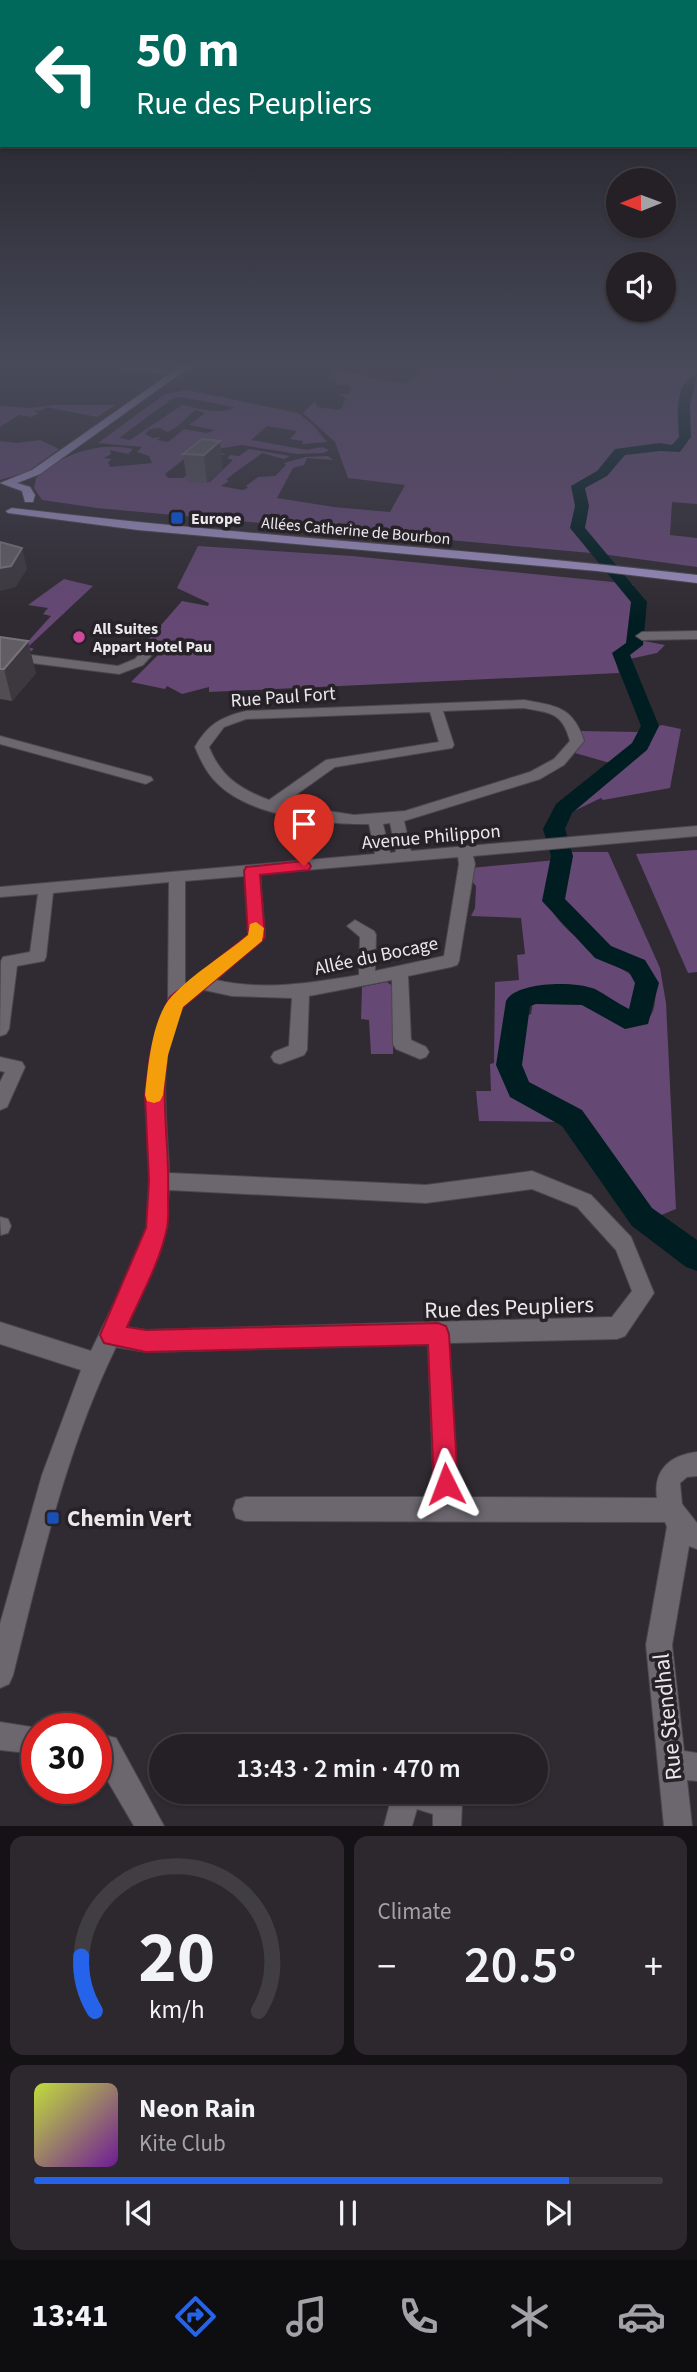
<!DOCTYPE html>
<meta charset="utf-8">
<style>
:root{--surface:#242026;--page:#2c282e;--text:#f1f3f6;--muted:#a3a3a7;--line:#413e43;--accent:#2563eb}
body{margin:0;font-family:"Source Sans 3",sans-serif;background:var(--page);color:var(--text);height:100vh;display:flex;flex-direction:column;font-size:26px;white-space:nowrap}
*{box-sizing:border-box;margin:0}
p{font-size:23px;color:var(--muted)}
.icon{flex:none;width:38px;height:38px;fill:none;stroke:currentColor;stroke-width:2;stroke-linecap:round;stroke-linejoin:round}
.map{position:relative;height:1826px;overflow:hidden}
.side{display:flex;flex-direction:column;gap:10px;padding:10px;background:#141215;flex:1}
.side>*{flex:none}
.banner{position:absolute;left:0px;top:0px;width:698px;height:147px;box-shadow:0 2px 5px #0004,0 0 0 2px var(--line);background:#00695c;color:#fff;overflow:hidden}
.needle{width:46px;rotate:269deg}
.buttons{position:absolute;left:606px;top:168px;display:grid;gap:14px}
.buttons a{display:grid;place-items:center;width:70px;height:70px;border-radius:50%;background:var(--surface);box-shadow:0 2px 5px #0004,0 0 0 2px var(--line);font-size:35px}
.speed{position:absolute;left:21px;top:1713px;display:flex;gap:14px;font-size:35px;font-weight:700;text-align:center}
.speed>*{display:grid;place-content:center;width:91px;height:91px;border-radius:50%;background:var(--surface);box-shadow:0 2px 5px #0004,0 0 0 2px var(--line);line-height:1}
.speed .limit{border:10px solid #d22;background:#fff;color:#111}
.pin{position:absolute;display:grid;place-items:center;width:60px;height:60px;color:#fff;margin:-72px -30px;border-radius:50% 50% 50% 0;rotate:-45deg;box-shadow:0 0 7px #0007}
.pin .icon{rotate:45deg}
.me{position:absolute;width:77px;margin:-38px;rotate:357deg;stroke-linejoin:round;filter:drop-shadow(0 0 5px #0008)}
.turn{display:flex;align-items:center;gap:24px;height:147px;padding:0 21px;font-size:32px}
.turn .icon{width:91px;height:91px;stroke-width:2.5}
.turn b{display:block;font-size:49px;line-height:60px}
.big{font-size:52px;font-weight:600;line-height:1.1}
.side .tile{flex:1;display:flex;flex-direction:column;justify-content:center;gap:10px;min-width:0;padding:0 24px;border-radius:14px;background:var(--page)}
.side .dial{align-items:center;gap:0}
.dial svg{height:182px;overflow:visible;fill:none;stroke:var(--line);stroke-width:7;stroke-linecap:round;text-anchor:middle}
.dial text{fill:var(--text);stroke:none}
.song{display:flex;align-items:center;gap:21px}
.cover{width:84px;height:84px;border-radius:10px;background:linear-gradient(135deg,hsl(70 70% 55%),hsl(280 70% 35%))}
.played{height:7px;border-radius:4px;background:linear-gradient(90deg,var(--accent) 85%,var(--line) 85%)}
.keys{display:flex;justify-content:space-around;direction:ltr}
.heat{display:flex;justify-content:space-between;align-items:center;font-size:38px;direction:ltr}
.side .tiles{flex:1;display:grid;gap:10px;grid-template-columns:1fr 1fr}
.tile:last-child{grid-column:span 2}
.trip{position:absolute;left:149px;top:1734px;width:399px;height:70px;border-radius:35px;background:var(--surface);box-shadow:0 2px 5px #0004,0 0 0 2px var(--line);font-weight:600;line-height:70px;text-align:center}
.tab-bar{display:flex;height:112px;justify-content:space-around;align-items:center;background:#0e0d0f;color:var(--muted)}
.tab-bar .icon{width:49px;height:49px}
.tab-bar .selected{color:var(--accent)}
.tab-bar b{font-size:32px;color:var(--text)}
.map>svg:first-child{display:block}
</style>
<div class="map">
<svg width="697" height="1826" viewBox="0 0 697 1826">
<rect width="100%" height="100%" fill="#302b32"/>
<g fill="#654874" fill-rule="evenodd">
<path d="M 424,363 C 451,363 479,363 506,363 C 527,364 544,371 565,363 L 697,363 L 697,504 L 672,502 L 670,535 L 697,538 L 697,567 L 602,554 L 97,508 L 42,500 L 34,488 L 36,478 C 61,454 99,441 133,449 L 128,454 L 110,450 L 111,454 L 104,458 L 112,459 L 108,462 L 110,467 L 152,463 L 149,456 L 137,452 L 142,447 L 98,443 L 165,394 L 187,390 L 298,413 L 313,425 L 327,442 L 302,444 L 303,441 L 290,439 L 297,431 L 267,426 L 251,440 L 307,450 L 322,447 L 329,450 L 324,453 L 297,454 L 242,445 L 192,453 L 165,474 L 168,478 L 183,478 L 215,452 L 226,454 L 217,456 L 188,482 L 210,482 L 233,460 L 227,458 L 230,455 L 239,456 L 249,449 L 290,456 L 284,459 L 262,453 C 249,464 238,469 226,480 L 229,481 L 221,486 L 242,490 L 248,488 L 246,486 L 258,477 L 275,476 L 286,465 L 284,463 L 306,457 L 328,456 L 333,460 L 307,458 L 304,465 L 293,468 L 277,498 L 334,507 L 390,512 L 405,485 L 348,478 L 335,442 L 303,413 L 314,402 L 316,403 L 317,407 L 339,410 L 344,406 L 342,405 L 346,399 L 339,394 L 349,394 L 351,388 L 348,385 L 336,385 L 336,377 L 331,377 L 331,369 L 405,384 L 422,371 L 417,366 ZM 181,397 L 234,407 C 222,416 197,408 182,405 L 130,440 L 119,438 L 173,398 ZM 195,410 L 205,413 L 189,425 L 215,430 L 207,433 L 184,429 L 168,442 L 157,440 L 161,437 L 153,438 L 145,434 L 150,429 L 160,428 L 167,432 L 177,427 Z"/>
<polygon points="55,405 115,405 97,417 46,407 43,410 33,411 39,413 32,417 19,415 0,427 0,406 31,408"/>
<polygon points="40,440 59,449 27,472 0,480 0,441 17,443"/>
<polygon points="198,546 352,556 633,584 632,629 644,641 665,645 657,653 616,662 619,673 209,692 209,687 182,694 167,686 165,689 131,682 170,643 149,639 182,601 208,606 209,603 177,588"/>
<polygon points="64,579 93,586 28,647 34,649 28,653 0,644 23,647 51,616 43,614 48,608 28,605"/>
<polygon points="662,725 681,729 670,788 603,800 601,798 574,811 649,746 655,727"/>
<polygon points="641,729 637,741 610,763 575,753 581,731 637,732"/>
<polygon points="697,850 697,972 688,973 636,854"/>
<path d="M 568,852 L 608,852 L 660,968 L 666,1003 L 676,1209 L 654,1218 L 580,1118 C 565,1104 554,1103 537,1094 C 511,1080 520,1040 522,1017 L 531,1014 L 533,1001 L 576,1002 L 622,1025 L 644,1024 C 651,1016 654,1012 655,1001 C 660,969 633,964 612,948 C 593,934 574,919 560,900 C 560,885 572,867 568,852 Z"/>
<path d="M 556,860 C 552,869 547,881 546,891 C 545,926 613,963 638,979 L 640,990 L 632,1012 L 626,1012 C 615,1006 603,999 592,994 C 573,986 527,983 511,995 L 503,1068 L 517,1097 L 544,1108 L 566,1122 L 479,1121 L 476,1091 L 491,1091 L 490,1064 L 494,1063 L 495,982 L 519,980 L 517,955 L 525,954 L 521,918 L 471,916 L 475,908 L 476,886 L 470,879 L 470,868 Z"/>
<polygon points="387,982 394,987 393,1054 371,1054 369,1020 361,1019 362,987"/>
</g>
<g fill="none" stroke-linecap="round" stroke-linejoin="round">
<path fill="#001e21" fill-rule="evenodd" d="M 697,374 L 690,405 L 691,437 L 680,452 L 660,451 L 625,455 L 607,476 L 585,488 L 589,506 L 585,528 L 647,602 L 643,645 L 630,655 L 659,726 L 647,750 L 572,813 L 565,829 L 573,856 L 565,899 L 611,946 L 645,960 L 659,983 L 648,1024 L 625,1029 L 582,1005 L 536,1004 L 530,1006 L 522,1065 L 529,1082 L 582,1110 L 652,1208 L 697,1240 L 697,1271 L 686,1267 L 632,1226 L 562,1126 L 510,1097 L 496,1065 L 506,1001 C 517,981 575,981 595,989 C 606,995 617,1003 629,1009 L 635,983 L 629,972 L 595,958 L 542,901 L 551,856 L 543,829 L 556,804 L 632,743 L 641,726 L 612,653 L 626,643 L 631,602 L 570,528 L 575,506 L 571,486 L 597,471 L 615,449 L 660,443 L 672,445 L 679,437 C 678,416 673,384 697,374 Z"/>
<defs>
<g id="minor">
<polygon points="113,363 176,372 180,374 176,376 95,364"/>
<polygon points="697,631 697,639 642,640 636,636 642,632"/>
<polygon points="155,641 161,645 143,665 119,674 0,659 0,651 118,666 135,659 151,642"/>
<path d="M 524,700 C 556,706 573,706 584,741 L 564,765 L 540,779 L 404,821 L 411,851 L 697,826 L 697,836 L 473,856 L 475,864 L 459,961 L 457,965 L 451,967 L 408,976 L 411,1040 L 426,1047 L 429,1052 L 426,1057 L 420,1059 L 396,1049 L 393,1044 L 392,980 L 309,996 L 307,1050 L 304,1055 L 280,1064 L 274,1062 L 271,1057 L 274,1052 L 289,1046 L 292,998 L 232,996 L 204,990 C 197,995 188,1001 183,1007 C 155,1052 168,1123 169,1173 L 426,1185 L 532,1171 L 591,1195 L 631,1237 L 654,1293 L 625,1336 L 617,1339 L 449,1343 L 458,1497 L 657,1498 C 653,1469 671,1455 697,1452 L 697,1476 L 687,1477 L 680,1483 L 682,1504 L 697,1523 L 697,1549 L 689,1546 L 672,1645 L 684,1751 L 697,1753 L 697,1781 L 687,1780 L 692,1826 L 664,1826 L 646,1645 L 667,1527 L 665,1522 L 245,1521 L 236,1518 L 233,1509 L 236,1500 L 245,1497 L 434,1497 L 428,1344 L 146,1352 L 116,1347 C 65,1451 41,1563 13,1675 L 9,1684 L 0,1688 L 0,1624 L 42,1475 L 81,1370 L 0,1344 L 0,1322 L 91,1351 L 127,1276 L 147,1226 L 150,1169 L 147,1086 L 150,1058 L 156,1030 L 168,1002 L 169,882 L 53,893 L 46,957 L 44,961 L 17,966 L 9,1029 L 6,1034 L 0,1036 L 1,961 L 3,957 L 30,952 L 38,894 L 0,897 L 0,887 L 375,854 L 369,824 C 325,825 250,816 218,784 C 207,774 201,761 195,747 C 208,724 221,717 246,711 ZM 524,708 C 551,713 562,712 570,741 L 554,759 L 530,772 L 405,811 L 354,815 L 283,804 L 335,767 L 452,748 L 454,745 L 443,711 ZM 430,712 L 439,742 L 326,760 L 269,800 C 240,789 221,777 209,747 L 224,727 L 246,719 ZM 390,823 L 396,852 L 390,853 L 383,824 ZM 458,857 L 459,864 L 444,956 L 375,971 L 376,935 L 374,931 L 355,920 L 347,926 L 360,937 L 359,975 C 311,983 263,991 216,980 L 265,937 L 260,874 ZM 245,876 L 249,935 L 185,986 L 185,881 ZM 532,1189 L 577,1207 L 616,1250 L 632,1291 L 612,1317 L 146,1330 L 126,1327 L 165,1235 L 169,1190 L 426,1203 Z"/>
<polygon points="0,736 151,777 153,780 146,784 0,744"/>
<polygon points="0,1057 22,1062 25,1067 7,1107 0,1110 0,1082 5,1072 0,1071"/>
<polygon points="0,1217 8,1219 11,1226 8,1233 1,1235"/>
<polygon points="0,1722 44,1729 37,1729 37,1754 0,1750"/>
<polygon points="96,1733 116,1738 164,1826 134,1826 96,1761"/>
<polygon points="393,1792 467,1792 462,1804 461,1826 433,1826 433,1814 417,1809 412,1826 384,1826"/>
</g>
<g id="major">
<polygon points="185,363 195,363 40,474 17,483 30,487 35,495 33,502 25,502 22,491 0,483 32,470"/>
<path d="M 12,508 C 240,536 469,548 697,575 L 697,583 L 597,571 L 138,530 L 8,513 L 6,511 Z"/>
</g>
</defs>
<use href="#minor" stroke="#4b474c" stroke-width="2"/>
<use href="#major" stroke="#4b474c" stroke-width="2"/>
<use href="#minor" fill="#6c676f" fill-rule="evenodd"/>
<use href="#major" fill="#9b8ebf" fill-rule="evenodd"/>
</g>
<g fill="#514d53">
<polygon points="220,441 222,470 207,483 187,482 183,454"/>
<polygon points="0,637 36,673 12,701 0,699"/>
</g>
<g fill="#3d383f">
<polygon points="220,441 222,470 207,483 204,455"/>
<polygon points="22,548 27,569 16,587 0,591 0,568"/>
<polygon points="28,641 36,673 12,701 4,669"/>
</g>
<g fill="#615d64" stroke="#777379" stroke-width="2">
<polygon points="202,439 220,441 204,455 183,454"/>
<polygon points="0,542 22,548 11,566 0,568"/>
<polygon points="0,637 28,641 4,669 0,669"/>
</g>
<linearGradient id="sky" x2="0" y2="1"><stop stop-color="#1a181c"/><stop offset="0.59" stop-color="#484a5a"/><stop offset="1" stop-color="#484a5a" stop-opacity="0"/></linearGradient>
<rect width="697" height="619" fill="url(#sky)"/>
<path fill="#e11d48" stroke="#92132f" stroke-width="2" d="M 304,861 L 309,863 L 311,866 L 309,870 L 260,875 L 265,937 L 262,941 L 183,1007 C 151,1066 171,1133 168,1196 C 168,1206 169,1218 167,1228 C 160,1262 141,1296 127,1327 L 146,1330 L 438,1323 L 446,1326 L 449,1334 L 458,1484 L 454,1492 L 446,1496 L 437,1492 L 434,1484 L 428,1345 L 146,1352 L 104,1343 L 100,1335 L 146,1228 L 149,1181 L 145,1096 L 150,1055 L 161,1016 L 170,997 L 248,935 L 244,871 L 246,867 Z"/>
<path fill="#f59e0b" d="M 256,922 L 264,928 L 262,941 L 183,1007 L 168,1055 L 163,1095 L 160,1101 L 154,1103 L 147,1101 L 145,1095 C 148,1067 152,1017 172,996 C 194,973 224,955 248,935 L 250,924 Z"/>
<g fill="#1a4fb4" stroke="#262228" stroke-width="2.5">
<rect x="170" y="511" width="14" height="14" rx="3.5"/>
<rect x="46" y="1511" width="14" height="14" rx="3.5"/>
</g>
<circle fill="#d1479c" stroke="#262228" stroke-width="2.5" cx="79" cy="637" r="7"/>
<g text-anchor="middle" stroke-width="7" stroke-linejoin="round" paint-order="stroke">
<g font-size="16" font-weight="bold" fill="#ebe8ec" stroke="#262228" text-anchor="start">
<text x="191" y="524">Europe</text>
<text x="93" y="634">All Suites<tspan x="93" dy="18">Appart Hotel Pau</tspan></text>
</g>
<g font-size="16" fill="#ebe8ec" stroke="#262228">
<text transform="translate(356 530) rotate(5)" y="6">Allées Catherine de Bourbon</text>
</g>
<g font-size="19" fill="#ebe8ec" stroke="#262228">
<text transform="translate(283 696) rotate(-4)" y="7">Rue Paul Fort</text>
<text transform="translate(431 836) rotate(-5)" y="7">Avenue Philippon</text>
<text transform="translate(376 955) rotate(-12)" y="7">Allée du Bocage</text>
</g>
<g font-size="23" fill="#ebe8ec" stroke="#262228">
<text transform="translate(509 1307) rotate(-2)" y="8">Rue des Peupliers</text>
<text transform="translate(667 1717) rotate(-96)" y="8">Rue Stendhal</text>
</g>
<g font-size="23" font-weight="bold" fill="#ebe8ec" stroke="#262228" text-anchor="start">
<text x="67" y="1526">Chemin Vert</text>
</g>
</g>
</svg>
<div class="buttons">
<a><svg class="needle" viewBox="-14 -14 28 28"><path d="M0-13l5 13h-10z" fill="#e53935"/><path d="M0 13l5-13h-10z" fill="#a3a3a7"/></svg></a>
<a><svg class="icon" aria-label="sound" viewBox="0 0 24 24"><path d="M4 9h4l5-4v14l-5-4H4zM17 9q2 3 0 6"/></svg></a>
</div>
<div class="speed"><div class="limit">30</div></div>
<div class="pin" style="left:304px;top:866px;background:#d93025"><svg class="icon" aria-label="arrive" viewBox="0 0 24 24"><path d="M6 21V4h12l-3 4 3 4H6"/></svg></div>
<svg class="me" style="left:446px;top:1484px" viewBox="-20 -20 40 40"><path d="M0-17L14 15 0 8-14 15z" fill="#e11d48" stroke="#fff" stroke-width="4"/></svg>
<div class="trip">13:43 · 2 min · 470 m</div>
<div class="banner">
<div class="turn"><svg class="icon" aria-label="left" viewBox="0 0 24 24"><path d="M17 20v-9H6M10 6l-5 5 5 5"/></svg><div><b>50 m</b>Rue des Peupliers</div></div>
</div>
</div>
<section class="side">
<div class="tiles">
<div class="tile dial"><svg viewBox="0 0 100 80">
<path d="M14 69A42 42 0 1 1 86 69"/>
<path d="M14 69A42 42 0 0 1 8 45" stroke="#2563eb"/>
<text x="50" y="56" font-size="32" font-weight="700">20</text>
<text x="50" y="72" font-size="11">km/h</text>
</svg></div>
<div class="tile"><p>Climate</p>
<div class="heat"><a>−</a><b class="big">20.5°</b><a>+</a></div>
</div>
<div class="tile">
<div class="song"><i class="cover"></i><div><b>Neon Rain</b><p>Kite Club</p></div></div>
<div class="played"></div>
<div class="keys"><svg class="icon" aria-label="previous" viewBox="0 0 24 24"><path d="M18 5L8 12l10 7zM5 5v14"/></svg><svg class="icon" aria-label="pause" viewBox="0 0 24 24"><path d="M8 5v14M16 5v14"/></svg><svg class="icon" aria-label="next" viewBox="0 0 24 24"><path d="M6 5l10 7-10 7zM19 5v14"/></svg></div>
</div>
</div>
</section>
<nav class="tab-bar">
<b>13:41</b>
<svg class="icon selected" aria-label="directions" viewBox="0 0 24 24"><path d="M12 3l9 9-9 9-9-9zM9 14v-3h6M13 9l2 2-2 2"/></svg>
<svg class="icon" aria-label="music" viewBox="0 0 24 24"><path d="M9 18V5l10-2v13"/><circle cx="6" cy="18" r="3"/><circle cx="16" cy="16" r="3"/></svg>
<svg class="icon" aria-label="phone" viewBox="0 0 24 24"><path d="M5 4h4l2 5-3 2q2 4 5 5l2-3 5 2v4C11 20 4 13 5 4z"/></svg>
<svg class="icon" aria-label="climate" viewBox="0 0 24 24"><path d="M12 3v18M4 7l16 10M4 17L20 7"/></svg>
<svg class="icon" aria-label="car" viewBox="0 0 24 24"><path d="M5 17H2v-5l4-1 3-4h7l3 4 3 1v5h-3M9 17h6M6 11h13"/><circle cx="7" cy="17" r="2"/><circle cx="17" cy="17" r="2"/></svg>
</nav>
